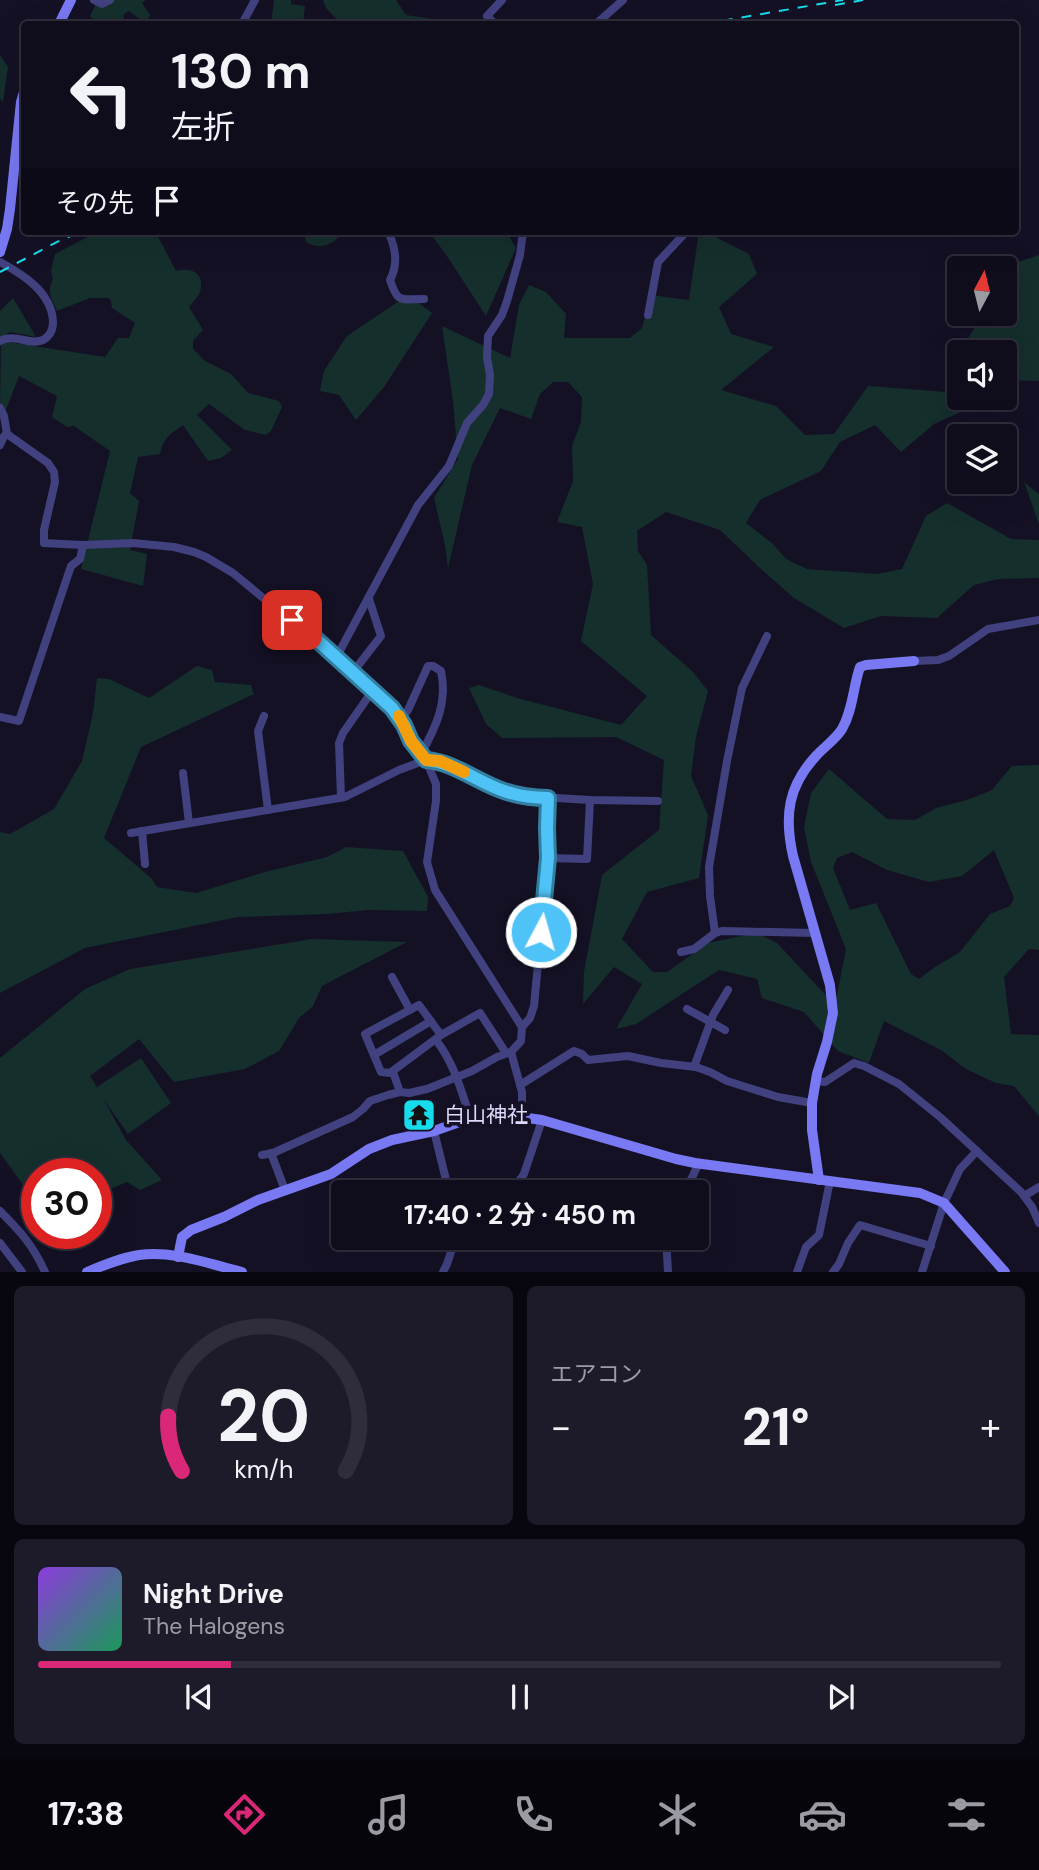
<!DOCTYPE html>
<html lang="ja">
<meta charset="utf-8">
<style>
:root{--surface:#0f0d1c;--page:#1d1b29;--text:#f1f3f6;--muted:#9b9ca3;--line:#2f2d3b;--accent:#db2777}
body{margin:0;font-family:"DM Sans","Noto Sans JP",sans-serif;background:var(--page);color:var(--text);height:100vh;display:flex;flex-direction:column;font-size:26px;white-space:nowrap}
*{box-sizing:border-box;margin:0}
p{font-size:23px;color:var(--muted)}
.icon{flex:none;width:38px;height:38px;fill:none;stroke:currentColor;stroke-width:2;stroke-linecap:round;stroke-linejoin:round}
.map{position:relative;height:1272px;overflow:hidden}
.drawer{display:flex;flex-direction:column;gap:14px;padding:14px;background:#08070f;flex:1}
.drawer>*{flex:none}
.banner{position:absolute;left:21px;top:21px;width:998px;height:214px;border-radius:7px;box-shadow:0 7px 28px #0002,0 0 0 2px var(--line);background:#0f0d1c;color:var(--text);overflow:hidden}
.needle{width:46px;rotate:7deg}
.fabs{position:absolute;left:947px;top:256px;display:grid;gap:14px}
.fabs a{display:grid;place-items:center;width:70px;height:70px;border-radius:7px;background:var(--surface);box-shadow:0 7px 28px #0002,0 0 0 2px var(--line);font-size:35px}
.speed{position:absolute;left:21px;top:1158px;display:flex;gap:14px;font-size:35px;font-weight:700;text-align:center}
.speed>*{display:grid;place-content:center;width:91px;height:91px;border-radius:50%;background:var(--surface);box-shadow:0 7px 28px #0002,0 0 0 2px var(--line);line-height:1}
.speed .limit{border:10px solid #d22;background:#fff;color:#111}
.pin{position:absolute;display:grid;place-items:center;width:60px;height:60px;color:#fff;margin:-30px;border-radius:14px;box-shadow:0 4px 10px #0006}
.me{position:absolute;width:77px;margin:-38px;rotate:6deg;stroke-linejoin:round;filter:drop-shadow(0 0 5px #0008)}
.turn{display:flex;align-items:center;gap:24px;height:147px;padding:0 35px;font-size:32px}
.turn .icon{width:91px;height:91px;stroke-width:2.5}
.turn b{display:block;font-size:49px;line-height:60px}
.then{display:flex;align-items:center;height:66px;padding:0 35px;background:#0003;gap:14px;font-size:26px}
.big{font-size:52px;font-weight:700;line-height:1.1}
.drawer .card{flex:1;display:flex;flex-direction:column;justify-content:center;gap:10px;min-width:0;padding:0 24px;border-radius:10px;background:var(--page)}
.drawer .dial{align-items:center;gap:0}
.dial svg{height:182px;overflow:visible;fill:none;stroke:var(--line);stroke-width:7;stroke-linecap:round;text-anchor:middle}
.dial text{fill:var(--text);stroke:none}
.song{display:flex;align-items:center;gap:21px}
.cover{width:84px;height:84px;border-radius:10px;background:linear-gradient(135deg,hsl(270 70% 55%),hsl(150 70% 35%))}
.played{height:7px;border-radius:4px;background:linear-gradient(90deg,var(--accent) 20%,var(--line) 20%)}
.keys{display:flex;justify-content:space-around;direction:ltr}
.heat{display:flex;justify-content:space-between;align-items:center;font-size:38px;direction:ltr}
.drawer .tiles{flex:1;display:grid;gap:14px;grid-template-columns:1fr 1fr}
.card:last-child{grid-column:span 2}
.trip{position:absolute;left:331px;top:1180px;width:378px;height:70px;border-radius:7px;background:var(--surface);box-shadow:0 7px 28px #0002,0 0 0 2px var(--line);font-weight:700;line-height:70px;text-align:center}
.tab-bar{display:flex;height:112px;justify-content:space-around;align-items:center;background:#06050b;color:var(--muted)}
.tab-bar .icon{width:49px;height:49px}
.tab-bar .active{color:var(--accent)}
.tab-bar b{font-size:32px;color:var(--text)}
.map>svg:first-child{display:block}
</style>
<div class="map">
<svg width="1039" height="1272" viewBox="0 0 1039 1272">
<rect width="100%" height="100%" fill="#141125"/>
<g fill="#152f2d" fill-rule="evenodd">
<polygon points="98,0 145,0 142,3 150,15 145,23 129,11 124,14 123,24 93,24 95,21 90,16"/>
<polygon points="274,0 291,0 291,4 305,6 303,24 271,24"/>
<polygon points="323,0 396,0 406,15 439,20 441,24 341,24 326,8"/>
<polygon points="0,55 8,67 3,102 0,99"/>
<path d="M 99,231 L 155,231 L 176,271 C 192,267 205,273 200,292 C 198,297 193,302 189,307 L 203,330 L 193,341 L 193,349 L 205,361 L 231,374 L 248,393 L 279,401 L 282,407 L 271,431 L 266,435 L 245,430 L 209,404 L 197,415 L 232,450 L 221,458 L 208,461 L 183,425 C 169,435 164,437 160,454 L 138,457 L 130,493 L 139,501 L 130,550 L 147,554 L 143,586 L 81,569 L 110,451 L 74,426 L 67,427 L 52,417 L 57,396 L 19,376 L 4,415 L 0,405 L 1,341 L 105,357 L 118,338 L 129,338 L 135,323 L 112,308 L 111,301 L 109,298 L 90,298 L 57,311 C 52,298 46,293 53,279 L 51,270 L 55,254 Z"/>
<path d="M 313,231 L 343,231 C 336,244 319,251 306,242 L 305,234 Z"/>
<polygon points="428,231 506,231 516,248 486,316 445,253"/>
<path d="M 699,231 L 704,231 L 749,254 L 757,274 L 719,307 L 731,334 L 774,347 L 721,390 L 776,406 L 805,435 L 834,434 L 868,386 L 946,392 L 959,378 L 959,397 L 972,397 L 961,412 L 934,424 L 901,452 L 875,425 L 840,442 L 821,471 L 760,500 L 746,523 L 773,544 L 786,559 L 807,569 L 877,574 L 902,569 L 926,516 L 947,503 L 1011,539 L 1039,540 L 1039,578 L 998,579 L 974,585 L 937,618 L 881,616 L 844,628 L 794,598 L 762,570 L 720,530 L 666,512 L 637,531 L 638,551 L 647,565 L 651,635 L 693,672 L 708,691 L 696,737 L 691,776 L 708,815 L 699,878 L 647,892 L 622,939 L 653,972 L 667,972 L 708,943 L 756,933 L 777,943 L 835,1005 L 846,949 L 811,862 L 804,827 L 811,793 L 829,769 L 887,819 L 915,820 L 936,808 L 967,800 L 992,790 L 1012,766 L 1039,765 L 1039,950 L 1029,949 L 1004,977 L 1011,1034 L 1039,1035 L 1039,1116 L 1014,1086 L 996,1083 L 966,1069 L 941,1050 L 884,1021 L 869,1063 L 838,1051 L 804,1012 L 762,998 L 757,979 L 719,970 L 636,1024 L 616,1029 L 642,984 L 614,967 L 583,1004 L 584,972 L 602,875 L 659,830 L 664,760 L 616,737 L 502,738 L 486,724 L 469,688 L 479,685 L 517,698 L 621,725 L 647,696 L 581,641 L 593,584 L 582,527 L 557,522 L 573,481 L 572,446 L 581,422 L 582,397 L 568,382 L 553,382 L 540,394 L 531,419 L 500,408 L 472,465 L 448,568 L 445,545 L 434,498 L 458,459 L 453,401 L 442,326 L 510,358 L 519,305 L 529,285 L 546,292 L 566,314 L 564,338 L 630,338 L 642,328 L 651,295 L 689,300 ZM 994,850 L 1014,898 L 1010,906 L 990,914 L 960,952 L 935,967 L 919,979 L 911,974 L 876,903 L 850,910 L 833,868 L 837,858 L 852,852 L 887,870 L 929,882 L 962,876 Z"/>
<polygon points="1039,255 1039,381 1005,380 1004,352 965,352 963,346 975,327 1002,318 1018,303 1016,291 1005,284 1005,275 1009,265"/>
<polygon points="408,295 432,313 384,387 356,420 339,395 320,391 324,371 347,336"/>
<polygon points="13,298 36,337 10,332 0,339 0,311"/>
<polygon points="1024,482 1039,494 1039,524"/>
<polygon points="197,666 212,670 215,682 251,685 254,694 141,747 104,838 151,878 157,887 196,893 265,872 327,857 346,847 403,851 428,897 427,911 368,910 326,914 238,917 85,948 0,993 0,832 10,834 54,809 82,761 93,713 97,678 109,679 149,698"/>
<polygon points="312,939 407,942 322,986 313,1006 299,1018 279,1051 245,1069 174,1082 139,1039 90,1076 97,1087 141,1058 171,1103 128,1134 104,1100 126,1140 162,1180 140,1190 127,1182 98,1194 96,1199 96,1174 37,1174 37,1204 0,1153 0,1058 85,989 130,969"/>
</g>
<g fill="none" stroke-linecap="round" stroke-linejoin="round">
<g stroke="#414180" stroke-width="8">
<polyline points="94,0 102,4 110,0"/>
<polyline points="242,24 255,0"/>
<polyline points="495,24 487,16 502,0"/>
<polyline points="596,24 623,0"/>
<path d="M 388,231 C 395,247 399,263 390,280 C 398,304 400,299 424,299"/>
<path d="M 0,262 C 22,274 52,292 53,322 C 53,329 50,336 43,340 C 29,346 16,333 0,341"/>
<polyline points="648,315 658,262 687,231"/>
<polyline points="0,408 4,416 7,434 48,463 54,472 55,482 44,530 44,543 83,545 133,543 174,547 194,552 206,557 233,573 279,611 305,630 392,708 404,725 411,741 426,760 436,784 436,801 427,862 435,890 522,1027 521,1041 511,1052 497,1057 472,1071 427,1089 409,1093 400,1092 388,1095 370,1101 363,1109 353,1117 273,1153 262,1155"/>
<polyline points="0,445 4,436 7,434"/>
<polyline points="336,658 418,505 449,466 467,423 483,405 489,394 490,375 487,357 488,336 502,315 507,301 520,255 523,231"/>
<polyline points="914,661 938,660 949,656 988,629 1039,620"/>
<polyline points="353,672 381,636 369,599"/>
<polyline points="264,716 258,731 268,810"/>
<polyline points="0,717 19,721 71,566 80,559 83,545"/>
<path d="M 401,719 L 408,710 L 428,666 L 433,666 L 441,671 C 448,702 436,727 421,754"/>
<polyline points="183,773 189,823"/>
<polyline points="341,797 339,743 343,733 373,690"/>
<polyline points="142,831 145,864"/>
<polyline points="131,833 345,797 399,770 426,760 440,761 504,791 523,796 590,800 658,801"/>
<polyline points="548,858 587,859 590,800"/>
<polyline points="715,933 710,896 709,867 727,761 742,688 767,636"/>
<polyline points="681,952 694,949 715,933 722,931 815,933"/>
<polyline points="392,977 410,1010"/>
<polyline points="687,1009 725,1030"/>
<polyline points="522,1027 530,1018 534,1006 548,858 546,828 548,798"/>
<polyline points="441,1035 419,1005 365,1034 381,1072 390,1073 441,1035 480,1013 506,1053"/>
<path d="M 436,1040 C 454,1063 461,1090 470,1117"/>
<polyline points="511,1052 522,1092 522,1117"/>
<polyline points="374,1055 431,1021"/>
<polyline points="694,1067 713,1015 728,990"/>
<polyline points="393,1072 400,1092"/>
<polyline points="815,1081 825,1082 854,1063 864,1066 899,1084 940,1117 1021,1192 1032,1207 1039,1223"/>
<polyline points="520,1085 574,1051 582,1054 588,1060 628,1056 661,1063 696,1067 710,1072 727,1081 778,1097 812,1103"/>
<polyline points="434,1131 449,1192"/>
<polyline points="271,1153 285,1190"/>
<polyline points="511,1192 524,1174 542,1120"/>
<polyline points="685,1192 699,1163"/>
<polyline points="1024,1196 1039,1187"/>
<path d="M 0,1211 C 20,1231 33,1245 45,1272"/>
<polyline points="666,1237 668,1272"/>
<polyline points="0,1243 22,1272"/>
<polyline points="443,1272 447,1264 456,1237"/>
<polyline points="797,1272 806,1247 819,1235 830,1181"/>
<polyline points="833,1272 839,1264 848,1243 860,1225 931,1246"/>
<polyline points="922,1272 944,1203 960,1169 977,1151"/>
</g>
<g stroke="#7879f3" stroke-width="10">
<polyline points="59,24 71,0"/>
<polyline points="0,252 7,229 10,209 21,102 24,92"/>
<path d="M 819,1180 L 812,1130 L 812,1103 L 817,1074 L 827,1042 L 833,1013 L 830,985 L 793,856 C 784,816 788,786 816,756 C 825,746 835,740 842,729 C 853,710 853,687 860,667 L 866,665 L 914,661"/>
<polyline points="178,1257 182,1237 191,1230 224,1217 258,1200 331,1174 369,1149 392,1140 434,1131 482,1114 491,1113 542,1120 676,1159 695,1163 920,1193 944,1203 1005,1272"/>
<path d="M 87,1272 C 104,1265 121,1258 139,1255 C 173,1250 209,1264 242,1272"/>
</g>
<g stroke="#16dceb" stroke-width="2" stroke-dasharray="10 9" stroke-linecap="butt">
<polyline points="835,5 863,0"/>
<polyline points="704,24 843,0"/>
<polyline points="0,272 57,242 82,231"/>
</g>
</g>
<g fill="none" stroke-linecap="round" stroke-linejoin="round">
<defs>
<path id="route" d="M 292,620 L 305,629 L 392,708 L 404,725 L 411,741 L 426,760 C 454,762 477,782 504,791 C 518,796 533,798 548,798 L 547,828 L 548,858 L 541,932"/>
</defs>
<use href="#route" stroke="#337fa1" stroke-width="18"/>
<use href="#route" stroke="#4fc3f7" stroke-width="12"/>
<polyline stroke="#f59e0b" stroke-width="12" points="399,716 411,741 426,760 440,761 464,772"/>
</g>
<defs>
<symbol id="temple-square" viewBox="-11 -11 22 22"><rect x="-9" y="-9" width="18" height="18" rx="4" fill="#16dceb" stroke="#141125"/><path d="M0-6L5-2H3V0L6.5 2.5H4V6H1.5V3h-3V6H-4V2.5H-6.5L-3 0V-2H-5Z" fill="#111"/></symbol>
</defs>
<g fill-rule="evenodd">
<use href="#temple-square" x="400" y="1096" width="38" height="38"/>
</g>
<g text-anchor="middle" stroke-width="7" stroke-linejoin="round" paint-order="stroke">
<g font-size="21" fill="#dcd9fc" stroke="#141125" text-anchor="start">
<text x="444" y="1122">白山神社</text>
</g>
</g>
</svg>
<div class="fabs">
<a><svg class="needle" viewBox="-14 -14 28 28"><path d="M0-13l5 13h-10z" fill="#e53935"/><path d="M0 13l5-13h-10z" fill="#9b9ca3"/></svg></a>
<a><svg class="icon" aria-label="sound" viewBox="0 0 24 24"><path d="M4 9h4l5-4v14l-5-4H4zM17 9q2 3 0 6"/></svg></a>
<a><svg class="icon" aria-label="layers" viewBox="0 0 24 24"><path d="M12 4l9 5-9 5-9-5zM3 14l9 5 9-5"/></svg></a>
</div>
<div class="speed"><div class="limit">30</div></div>
<div class="pin" style="left:292px;top:620px;background:#d93025"><svg class="icon" aria-label="arrive" viewBox="0 0 24 24"><path d="M6 21V4h12l-3 4 3 4H6"/></svg></div>
<svg class="me" style="left:541px;top:932px" viewBox="-20 -20 40 40"><circle r="17" fill="#4fc3f7" stroke="#fff" stroke-width="3"/><path d="M0-11L8 9 0 5-8 9z" fill="#fff"/></svg>
<div class="trip">17:40 · 2 分 · 450 m</div>
<div class="banner">
<div class="turn"><svg class="icon" aria-label="left" viewBox="0 0 24 24"><path d="M17 20v-9H6M10 6l-5 5 5 5"/></svg><div><b>130 m</b>左折</div></div>
<div class="then">その先<svg class="icon" aria-label="arrive" viewBox="0 0 24 24"><path d="M6 21V4h12l-3 4 3 4H6"/></svg></div>
</div>
</div>
<section class="drawer">
<div class="tiles">
<div class="card dial"><svg viewBox="0 0 100 80">
<path d="M14 69A42 42 0 1 1 86 69"/>
<path d="M14 69A42 42 0 0 1 8 45" stroke="#db2777"/>
<text x="50" y="56" font-size="32" font-weight="700">20</text>
<text x="50" y="72" font-size="11">km/h</text>
</svg></div>
<div class="card"><p>エアコン</p>
<div class="heat"><a>−</a><b class="big">21°</b><a>+</a></div>
</div>
<div class="card">
<div class="song"><i class="cover"></i><div><b>Night Drive</b><p>The Halogens</p></div></div>
<div class="played"></div>
<div class="keys"><svg class="icon" aria-label="previous" viewBox="0 0 24 24"><path d="M18 5L8 12l10 7zM5 5v14"/></svg><svg class="icon" aria-label="pause" viewBox="0 0 24 24"><path d="M8 5v14M16 5v14"/></svg><svg class="icon" aria-label="next" viewBox="0 0 24 24"><path d="M6 5l10 7-10 7zM19 5v14"/></svg></div>
</div>
</div>
</section>
<nav class="tab-bar">
<b>17:38</b>
<svg class="icon active" aria-label="directions" viewBox="0 0 24 24"><path d="M12 3l9 9-9 9-9-9zM9 14v-3h6M13 9l2 2-2 2"/></svg>
<svg class="icon" aria-label="music" viewBox="0 0 24 24"><path d="M9 18V5l10-2v13"/><circle cx="6" cy="18" r="3"/><circle cx="16" cy="16" r="3"/></svg>
<svg class="icon" aria-label="phone" viewBox="0 0 24 24"><path d="M5 4h4l2 5-3 2q2 4 5 5l2-3 5 2v4C11 20 4 13 5 4z"/></svg>
<svg class="icon" aria-label="climate" viewBox="0 0 24 24"><path d="M12 3v18M4 7l16 10M4 17L20 7"/></svg>
<svg class="icon" aria-label="car" viewBox="0 0 24 24"><path d="M5 17H2v-5l4-1 3-4h7l3 4 3 1v5h-3M9 17h6M6 11h13"/><circle cx="7" cy="17" r="2"/><circle cx="17" cy="17" r="2"/></svg>
<svg class="icon" aria-label="filters" viewBox="0 0 24 24"><path d="M4 7h16M4 17h16"/><circle cx="9" cy="7" r="2"/><circle cx="15" cy="17" r="2"/></svg>
</nav>
